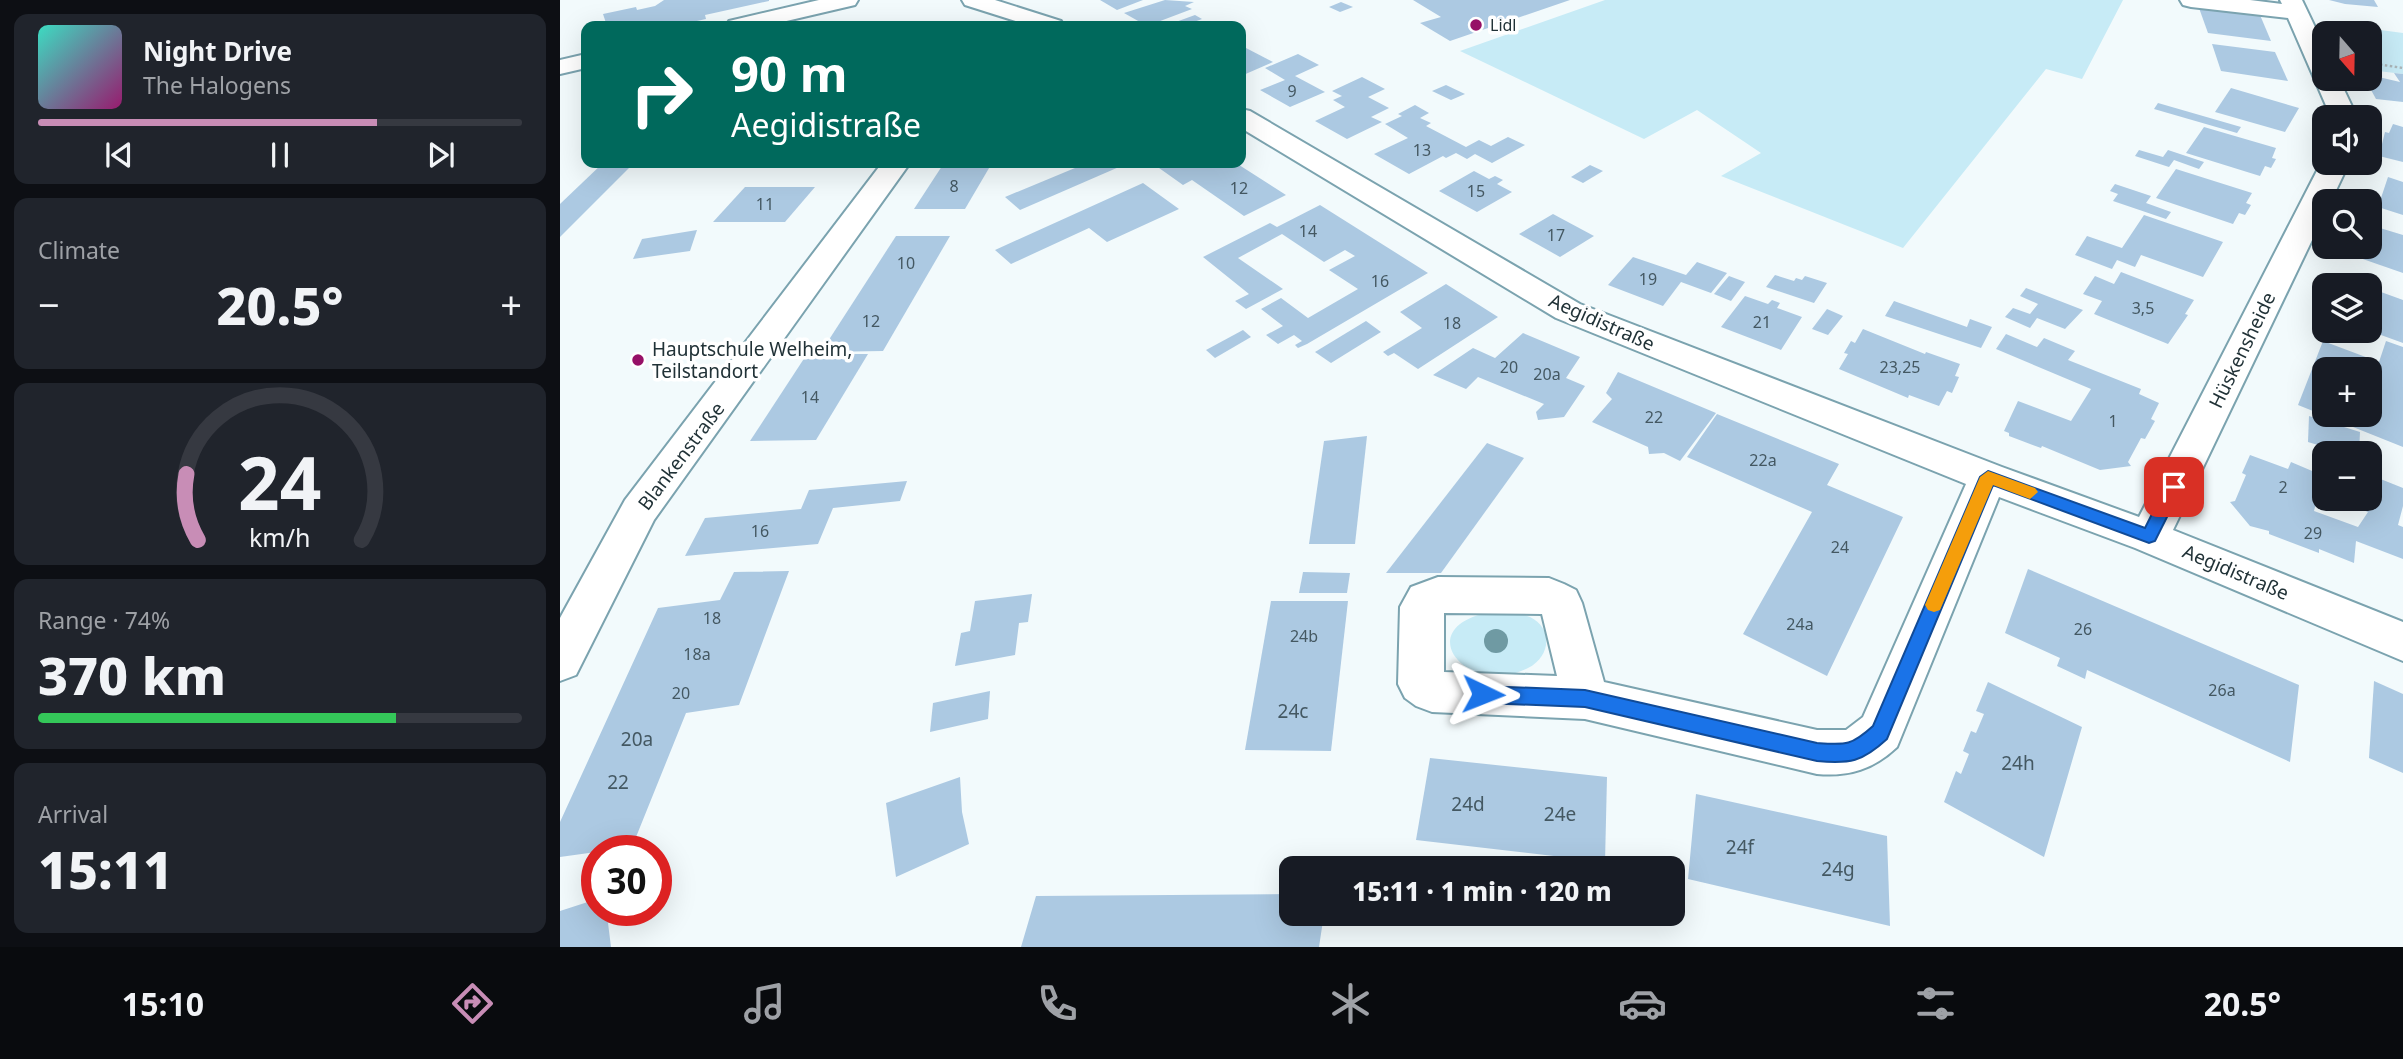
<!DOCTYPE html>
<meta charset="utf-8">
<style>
:root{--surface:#171b24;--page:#20242c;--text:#f1f3f6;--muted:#9ea1a6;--line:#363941;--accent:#c88db6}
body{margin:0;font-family:"Noto Sans",sans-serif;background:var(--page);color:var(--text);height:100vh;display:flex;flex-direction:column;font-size:26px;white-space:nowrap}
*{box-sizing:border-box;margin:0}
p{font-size:23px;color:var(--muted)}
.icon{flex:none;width:38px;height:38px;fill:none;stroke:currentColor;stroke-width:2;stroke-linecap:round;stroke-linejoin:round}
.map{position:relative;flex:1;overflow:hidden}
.side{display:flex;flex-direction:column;gap:14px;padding:14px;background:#0d0f14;width:560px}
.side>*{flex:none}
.guide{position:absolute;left:21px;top:21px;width:665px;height:147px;border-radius:14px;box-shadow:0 7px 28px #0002;background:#00695c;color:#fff;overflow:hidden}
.needle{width:46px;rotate:160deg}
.fabs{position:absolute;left:1752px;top:21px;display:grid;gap:14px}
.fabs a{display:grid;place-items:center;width:70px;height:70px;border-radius:14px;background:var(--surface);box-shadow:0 7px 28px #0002;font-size:35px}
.speed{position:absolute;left:21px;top:835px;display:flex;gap:14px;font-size:35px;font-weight:700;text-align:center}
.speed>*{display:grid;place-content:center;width:91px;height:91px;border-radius:50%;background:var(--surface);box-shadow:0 7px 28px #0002;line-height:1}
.speed .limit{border:10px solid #d22;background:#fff;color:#111}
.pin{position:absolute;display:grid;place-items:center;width:60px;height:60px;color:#fff;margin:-30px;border-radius:14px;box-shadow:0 4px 10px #0006}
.me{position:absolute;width:77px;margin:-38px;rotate:92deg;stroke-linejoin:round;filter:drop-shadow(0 0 5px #0008)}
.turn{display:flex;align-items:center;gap:24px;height:147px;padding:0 35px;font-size:32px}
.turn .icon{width:91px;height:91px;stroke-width:2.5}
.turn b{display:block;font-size:49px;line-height:60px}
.big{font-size:52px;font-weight:800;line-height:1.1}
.side .widget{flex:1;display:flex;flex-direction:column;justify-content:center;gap:10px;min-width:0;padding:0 24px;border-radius:14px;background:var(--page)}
.side .dial{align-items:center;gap:0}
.dial svg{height:182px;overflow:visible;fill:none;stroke:var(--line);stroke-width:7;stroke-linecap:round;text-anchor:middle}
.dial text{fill:var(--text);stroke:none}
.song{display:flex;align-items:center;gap:21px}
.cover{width:84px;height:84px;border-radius:10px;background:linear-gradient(135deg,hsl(170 70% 55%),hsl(320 70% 35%))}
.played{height:7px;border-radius:4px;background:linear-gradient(90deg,var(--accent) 70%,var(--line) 70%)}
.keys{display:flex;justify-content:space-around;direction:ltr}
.heat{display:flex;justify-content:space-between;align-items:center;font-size:38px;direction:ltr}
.charge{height:10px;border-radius:5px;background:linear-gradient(90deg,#34c759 74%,var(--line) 0)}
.trip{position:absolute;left:719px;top:856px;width:406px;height:70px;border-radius:14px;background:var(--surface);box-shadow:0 7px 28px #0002;font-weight:800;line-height:70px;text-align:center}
.tabs{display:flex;height:112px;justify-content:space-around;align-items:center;background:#090b0e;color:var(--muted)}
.tabs .icon{width:49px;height:49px}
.tabs .on{color:var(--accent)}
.tabs b{font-size:32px;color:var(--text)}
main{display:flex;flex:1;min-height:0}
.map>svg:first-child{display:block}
</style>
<main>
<section class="side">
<div class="widget">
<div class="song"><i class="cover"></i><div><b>Night Drive</b><p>The Halogens</p></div></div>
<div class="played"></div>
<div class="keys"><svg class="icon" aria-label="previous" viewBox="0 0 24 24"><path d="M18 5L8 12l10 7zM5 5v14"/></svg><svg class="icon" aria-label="pause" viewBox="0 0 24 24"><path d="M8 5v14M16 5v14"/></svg><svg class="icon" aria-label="next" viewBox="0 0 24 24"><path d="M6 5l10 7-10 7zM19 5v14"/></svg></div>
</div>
<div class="widget"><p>Climate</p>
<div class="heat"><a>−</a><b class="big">20.5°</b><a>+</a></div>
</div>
<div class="widget dial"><svg viewBox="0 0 100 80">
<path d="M14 69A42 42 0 1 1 86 69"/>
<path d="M14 69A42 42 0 0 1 9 40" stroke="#c88db6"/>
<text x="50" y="56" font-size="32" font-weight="700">24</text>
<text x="50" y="72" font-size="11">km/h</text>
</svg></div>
<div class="widget"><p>Range · 74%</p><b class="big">370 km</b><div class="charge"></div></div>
<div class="widget"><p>Arrival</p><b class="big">15:11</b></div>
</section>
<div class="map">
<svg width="1843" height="947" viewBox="0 0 1843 947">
<rect width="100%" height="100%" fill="#f2fafc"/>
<g fill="#c7ebf6">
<polygon points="1045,0 1563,0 1522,79 1486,69 1343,248 1161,176 1201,153 1137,110 1084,139 900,51"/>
<polygon points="1775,24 1843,33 1843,74 1810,70 1810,33 1780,33"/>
<path d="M 932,612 C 944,613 959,612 970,617 C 994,629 990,657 968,668 C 906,699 848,626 932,612 Z"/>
</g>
<g fill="#acc9e2" fill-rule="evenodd">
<polygon points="104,0 209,0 209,1 145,15 146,19 114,26 47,26 43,14 76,7 77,10 95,6"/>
<polygon points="540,0 583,0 557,10"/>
<polygon points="605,0 634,2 625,6 632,9 587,26 564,13"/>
<polygon points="853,0 1010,0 890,41 860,23 881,17"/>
<polygon points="1769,0 1814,0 1818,7 1785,4"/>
<polygon points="781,2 793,7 780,12 769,7"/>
<polygon points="1639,8 1700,15 1711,41 1648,33"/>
<polygon points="635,15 642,19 623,26 613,23"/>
<polygon points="1652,44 1715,52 1728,81 1661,71"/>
<polygon points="686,48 713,62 681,76 681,50"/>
<polygon points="738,54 759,65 735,76 765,92 730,107 700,90 725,80 705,68"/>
<polygon points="1834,73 1843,74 1843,102 1816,99 1805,79 1810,79 1810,75 1840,82"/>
<polygon points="802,77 825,89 808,97 829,108 811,117 822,122 787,139 755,121 785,107 773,100 782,96 772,91"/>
<polygon points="886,85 905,94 891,100 872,91"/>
<polygon points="1671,88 1739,108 1725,132 1655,112"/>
<polygon points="1598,103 1681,127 1677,133 1594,109"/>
<polygon points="855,105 869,113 860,118 871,123 866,126 906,147 919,140 931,146 948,137 965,145 932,163 915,154 907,159 896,153 886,158 883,156 849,174 814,154 848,138 825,124 842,116 838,114"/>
<polygon points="1833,124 1843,127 1843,162 1819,156 1825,132 1829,133"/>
<polygon points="1644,127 1716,148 1712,158 1716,159 1711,168 1705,166 1700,176 1626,153"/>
<polygon points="1579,150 1603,157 1608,150 1644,162 1639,169 1614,160 1609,167 1575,156"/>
<polygon points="43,163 74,163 0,237 0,204"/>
<polygon points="384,163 432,163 405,209 354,209"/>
<polygon points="527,163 554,163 559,167 460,210 445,197"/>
<polygon points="592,163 661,163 665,166 676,163 726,195 684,216 632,180 623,185"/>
<polygon points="1030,165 1043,171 1023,183 1011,177"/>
<polygon points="1616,169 1692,193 1686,203 1691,205 1685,215 1679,213 1673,224 1596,198"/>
<polygon points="914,171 929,179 935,176 943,180 937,184 952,192 917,212 879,191"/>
<polygon points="1828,177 1843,182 1843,215 1818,207"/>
<polygon points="583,183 619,209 547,242 529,228 451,264 435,250"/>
<polygon points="1555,184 1591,196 1586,203 1611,212 1606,219 1553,201 1558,194 1550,191"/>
<polygon points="185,187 255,187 225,222 153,222"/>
<polygon points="760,205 868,273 747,344 738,348 735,345 742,341 734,335 718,344 706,335 723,326 701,309 721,298 748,318 798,289 769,270 795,256 785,250 764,262 722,234 678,258 723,289 686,309 675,301 689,294 643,257 710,223 717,227"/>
<polygon points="993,214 1034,236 1000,257 959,234"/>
<polygon points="1584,215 1663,242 1643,277 1581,255 1575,267 1557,260 1552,269 1515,255 1527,236 1562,248"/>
<polygon points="1810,225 1843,235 1843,273 1797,257 1801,247 1810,247"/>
<polygon points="137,230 130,251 73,259 82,239"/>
<polygon points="336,236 390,236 323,351 261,352"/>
<polygon points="1073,257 1126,275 1137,262 1167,273 1151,293 1121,282 1103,306 1048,285"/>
<polygon points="1561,272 1634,300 1625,314 1628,315 1608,344 1534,314 1542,301 1523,294 1535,276 1554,284"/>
<polygon points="1215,275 1234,281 1236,278 1242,280 1245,276 1267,283 1254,303 1206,287"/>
<polygon points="1169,276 1185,282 1171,301 1154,294"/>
<polygon points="886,284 938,317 858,369 834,353 828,356 823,352 862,328 840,312"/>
<polygon points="1466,288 1523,310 1505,329 1477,318 1470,328 1445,317 1453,308 1470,314 1478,304 1460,296"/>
<polygon points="1810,288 1843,300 1843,343 1810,331"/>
<polygon points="1185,296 1208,304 1212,300 1220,303 1217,308 1242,317 1221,350 1161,327"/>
<polygon points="1334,301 1407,327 1410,319 1432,327 1421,348 1325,316"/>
<polygon points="1267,309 1283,316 1268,335 1252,329"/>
<polygon points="806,321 821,332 771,363 755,352"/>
<polygon points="1303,329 1365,354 1366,352 1400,364 1395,376 1399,377 1392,393 1387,391 1379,406 1349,395 1348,398 1279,369 1288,354 1284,353 1291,341 1295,343"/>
<polygon points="683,330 691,337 655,358 646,350"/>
<polygon points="963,333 1020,357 1006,378 1025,386 1004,417 978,420 976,412 984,404 918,377 906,389 873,375 913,348 935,358"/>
<polygon points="1446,334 1477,347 1484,338 1515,351 1508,360 1581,389 1579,394 1599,403 1591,419 1595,421 1585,439 1581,438 1568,462 1571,466 1540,470 1482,446 1481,448 1449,436 1449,433 1444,431 1458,401 1511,421 1531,389 1436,349"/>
<path d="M 1763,341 L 1819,362 L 1826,341 L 1843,347 L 1843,447 L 1738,405 ZM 1764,369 L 1810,369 L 1810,415 L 1764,415 Z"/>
<polygon points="247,354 308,354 256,440 190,441"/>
<polygon points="1058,372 1156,413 1120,461 1104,453 1089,454 1088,447 1032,422 1052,399 1046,393"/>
<polygon points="1157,414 1279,464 1267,485 1343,517 1267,676 1183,634 1252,512 1127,457"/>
<polygon points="1749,416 1800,432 1799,453 1784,453 1748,442"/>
<polygon points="807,436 795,544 749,544 764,441"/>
<polygon points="927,443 964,458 881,573 826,573"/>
<polygon points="1690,455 1728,469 1731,462 1764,476 1764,499 1771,499 1768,509 1756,503 1754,511 1798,527 1808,512 1776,499 1810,499 1818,478 1843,488 1843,506 1838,525 1843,527 1843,559 1796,541 1794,563 1759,549 1759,553 1709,534 1709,531 1690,526 1670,502 1675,501 1686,475 1682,473"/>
<polygon points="347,481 340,501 273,508 258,544 125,556 145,518 241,509 249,490"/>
<polygon points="1468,569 1739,685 1730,762 1527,670 1525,679 1497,666 1500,658 1445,633"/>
<polygon points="229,571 179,705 126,713 72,847 0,857 0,822 98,608 160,600 174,572"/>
<polygon points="743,572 790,573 787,593 739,593"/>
<polygon points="472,594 468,622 459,623 455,655 395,666 401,633 410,631 415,601"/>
<polygon points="711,601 788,601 771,751 685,750"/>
<polygon points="1814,681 1843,694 1843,773 1809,758"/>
<polygon points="1428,682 1522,727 1484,857 1384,802 1396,771 1401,774 1409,754 1403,751 1411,731 1416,733 1424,714 1416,711"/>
<polygon points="430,691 428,719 370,732 373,703"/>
<polygon points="870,758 1047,777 1045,862 856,840"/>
<polygon points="400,777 402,812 409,844 336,877 326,803"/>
<polygon points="1136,794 1327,836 1330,926 1128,879"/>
<polygon points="732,894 732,914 764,914 759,947 461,947 476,896"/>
<polygon points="37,899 37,910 58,910 59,918 48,923 51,947 0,947 0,911"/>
</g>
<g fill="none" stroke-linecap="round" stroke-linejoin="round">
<defs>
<g id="minor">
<polygon points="402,0 435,0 501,21 504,26 471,26 405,5"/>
<polygon points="1620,0 1690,0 1722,4 1720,0 1742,0 1764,46 1764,79 1779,79 1797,117 1771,117 1728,18 1631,7 1623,5"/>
<path d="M 681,109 L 690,111 L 1020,304 L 1442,467 L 1579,517 L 1761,163 L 1764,159 L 1764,163 L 1789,163 L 1771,201 L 1764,201 L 1764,215 L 1613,530 L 1843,622 L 1843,661 L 1575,548 L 1439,497 L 1337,747 C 1314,769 1289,777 1257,774 L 1025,719 L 872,712 L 856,706 L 845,698 L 838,684 L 840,607 L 851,587 L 878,577 L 989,578 L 1004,584 L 1016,590 L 1022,603 L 1044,682 L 1257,730 L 1286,730 L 1303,717 L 1406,484 L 996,318 L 681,128 ZM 884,613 L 982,614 L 997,676 L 884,672 Z"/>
<polygon points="322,163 350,163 94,520 16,675 0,681 0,618 65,500"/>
</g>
<g id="major">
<polygon points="259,0 298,0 295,5 205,26 166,26 169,21"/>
<polygon points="26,54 26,68 0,74 0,60"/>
</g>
</defs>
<use href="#minor" stroke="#7ba3af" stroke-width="4"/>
<use href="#major" stroke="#7ba3af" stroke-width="4"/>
<polyline stroke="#abb6b9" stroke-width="2.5" stroke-dasharray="2.5 2.5" stroke-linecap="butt" points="1810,63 1843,68"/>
<use href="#minor" fill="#fff" fill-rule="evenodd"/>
<use href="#major" fill="#fff" fill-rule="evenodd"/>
</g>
<circle fill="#6f9aa3" cx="936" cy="641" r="12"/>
<path fill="#1a73e8" stroke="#114b97" stroke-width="2" d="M 1428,471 L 1585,528 L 1608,482 L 1614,481 L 1622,487 L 1595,541 L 1589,543 L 1433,485 L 1327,739 C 1302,762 1290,764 1257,761 L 1025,707 L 923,703 L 916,700 L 914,694 L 916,688 L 923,686 L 1025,690 L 1257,743 C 1286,745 1291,746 1313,726 L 1420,477 Z"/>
<polygon fill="#f59e0b" points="1428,471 1475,488 1478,492 1470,499 1433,485 1380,610 1374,612 1368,610 1365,605 1420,477"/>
<g fill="#961067" stroke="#fff" stroke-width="2.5">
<circle cx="916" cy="25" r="7"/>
<circle cx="78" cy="360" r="7"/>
</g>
<g text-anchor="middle" stroke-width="7" stroke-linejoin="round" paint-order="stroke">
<g font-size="16" fill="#213237" stroke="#fff" text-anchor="start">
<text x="930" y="31">Lidl</text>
</g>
<g font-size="16" fill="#445862">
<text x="732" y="97">9</text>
<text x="862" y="156">13</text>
<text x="394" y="192">8</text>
<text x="679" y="194">12</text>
<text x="916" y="197">15</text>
<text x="205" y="210">11</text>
<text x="748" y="237">14</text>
<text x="996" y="241">17</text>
<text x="346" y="269">10</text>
<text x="1088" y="285">19</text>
<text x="820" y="287">16</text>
<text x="1583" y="314">3,5</text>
<text x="311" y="327">12</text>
<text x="1202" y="328">21</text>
<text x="892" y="329">18</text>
<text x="949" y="373">20</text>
<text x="1340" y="373">23,25</text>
<text x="987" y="380">20a</text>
<text x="250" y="403">14</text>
<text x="1094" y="423">22</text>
<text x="1553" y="427">1</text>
<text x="1203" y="466">22a</text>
<text x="1723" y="493">2</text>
<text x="200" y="537">16</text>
<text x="1753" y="539">29</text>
<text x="1280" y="553">24</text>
<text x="152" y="624">18</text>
<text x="1240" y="630">24a</text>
<text x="1523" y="635">26</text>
<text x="744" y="642">24b</text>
<text x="137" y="660">18a</text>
<text x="1662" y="696">26a</text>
<text x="121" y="699">20</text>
</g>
<g font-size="19" fill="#213237" stroke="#fff">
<text transform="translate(1042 322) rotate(24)" y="7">Aegidistraße</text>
<text transform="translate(1682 350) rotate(-64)" y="7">Hüskensheide</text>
<text transform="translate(121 456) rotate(-53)" y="7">Blankenstraße</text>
<text transform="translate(1676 572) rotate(23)" y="7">Aegidistraße</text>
</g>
<g font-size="19" fill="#213237" stroke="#fff" text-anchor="start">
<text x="92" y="356">Hauptschule Welheim,<tspan x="92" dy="22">Teilstandort</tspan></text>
</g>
<g font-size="19" fill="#445862">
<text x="733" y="718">24c</text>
<text x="77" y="746">20a</text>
<text x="1458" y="770">24h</text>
<text x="58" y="789">22</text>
<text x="908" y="811">24d</text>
<text x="1000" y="821">24e</text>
<text x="1180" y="854">24f</text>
<text x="1278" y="876">24g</text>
</g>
</g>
</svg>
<div class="fabs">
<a><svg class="needle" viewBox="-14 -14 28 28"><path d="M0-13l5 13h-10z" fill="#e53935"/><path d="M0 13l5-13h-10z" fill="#9ea1a6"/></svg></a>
<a><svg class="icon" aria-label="sound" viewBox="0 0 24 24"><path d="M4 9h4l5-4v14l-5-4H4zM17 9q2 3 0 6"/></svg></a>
<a><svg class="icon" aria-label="search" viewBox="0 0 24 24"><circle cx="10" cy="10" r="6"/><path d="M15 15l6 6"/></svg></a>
<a><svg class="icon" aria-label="layers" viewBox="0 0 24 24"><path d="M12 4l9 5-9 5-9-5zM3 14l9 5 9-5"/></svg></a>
<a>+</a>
<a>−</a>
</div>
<div class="speed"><div class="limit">30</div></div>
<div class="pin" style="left:1614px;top:487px;background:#d93025"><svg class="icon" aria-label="arrive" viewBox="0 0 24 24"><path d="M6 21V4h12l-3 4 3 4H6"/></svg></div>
<svg class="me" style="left:923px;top:694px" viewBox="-20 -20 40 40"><path d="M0-17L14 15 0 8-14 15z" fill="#1a73e8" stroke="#fff" stroke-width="4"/></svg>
<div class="trip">15:11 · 1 min · 120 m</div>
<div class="guide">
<div class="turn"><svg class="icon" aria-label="right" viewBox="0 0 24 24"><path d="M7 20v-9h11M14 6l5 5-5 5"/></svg><div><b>90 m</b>Aegidistraße</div></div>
</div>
</div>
</main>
<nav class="tabs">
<b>15:10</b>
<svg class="icon on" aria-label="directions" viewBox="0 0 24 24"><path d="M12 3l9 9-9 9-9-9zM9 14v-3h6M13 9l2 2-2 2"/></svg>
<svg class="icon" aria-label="music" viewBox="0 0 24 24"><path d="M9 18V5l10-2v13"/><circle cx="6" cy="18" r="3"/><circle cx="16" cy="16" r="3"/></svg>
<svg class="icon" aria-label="phone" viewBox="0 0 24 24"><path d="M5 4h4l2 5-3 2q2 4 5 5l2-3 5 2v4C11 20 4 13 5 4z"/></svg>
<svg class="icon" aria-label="climate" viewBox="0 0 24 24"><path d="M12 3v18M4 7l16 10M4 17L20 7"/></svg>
<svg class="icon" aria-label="car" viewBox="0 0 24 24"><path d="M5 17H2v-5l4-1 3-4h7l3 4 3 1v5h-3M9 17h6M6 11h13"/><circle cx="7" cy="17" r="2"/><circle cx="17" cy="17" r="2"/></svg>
<svg class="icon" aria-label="filters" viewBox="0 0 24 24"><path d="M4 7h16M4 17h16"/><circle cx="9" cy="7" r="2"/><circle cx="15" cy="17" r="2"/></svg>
<b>20.5°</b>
</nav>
